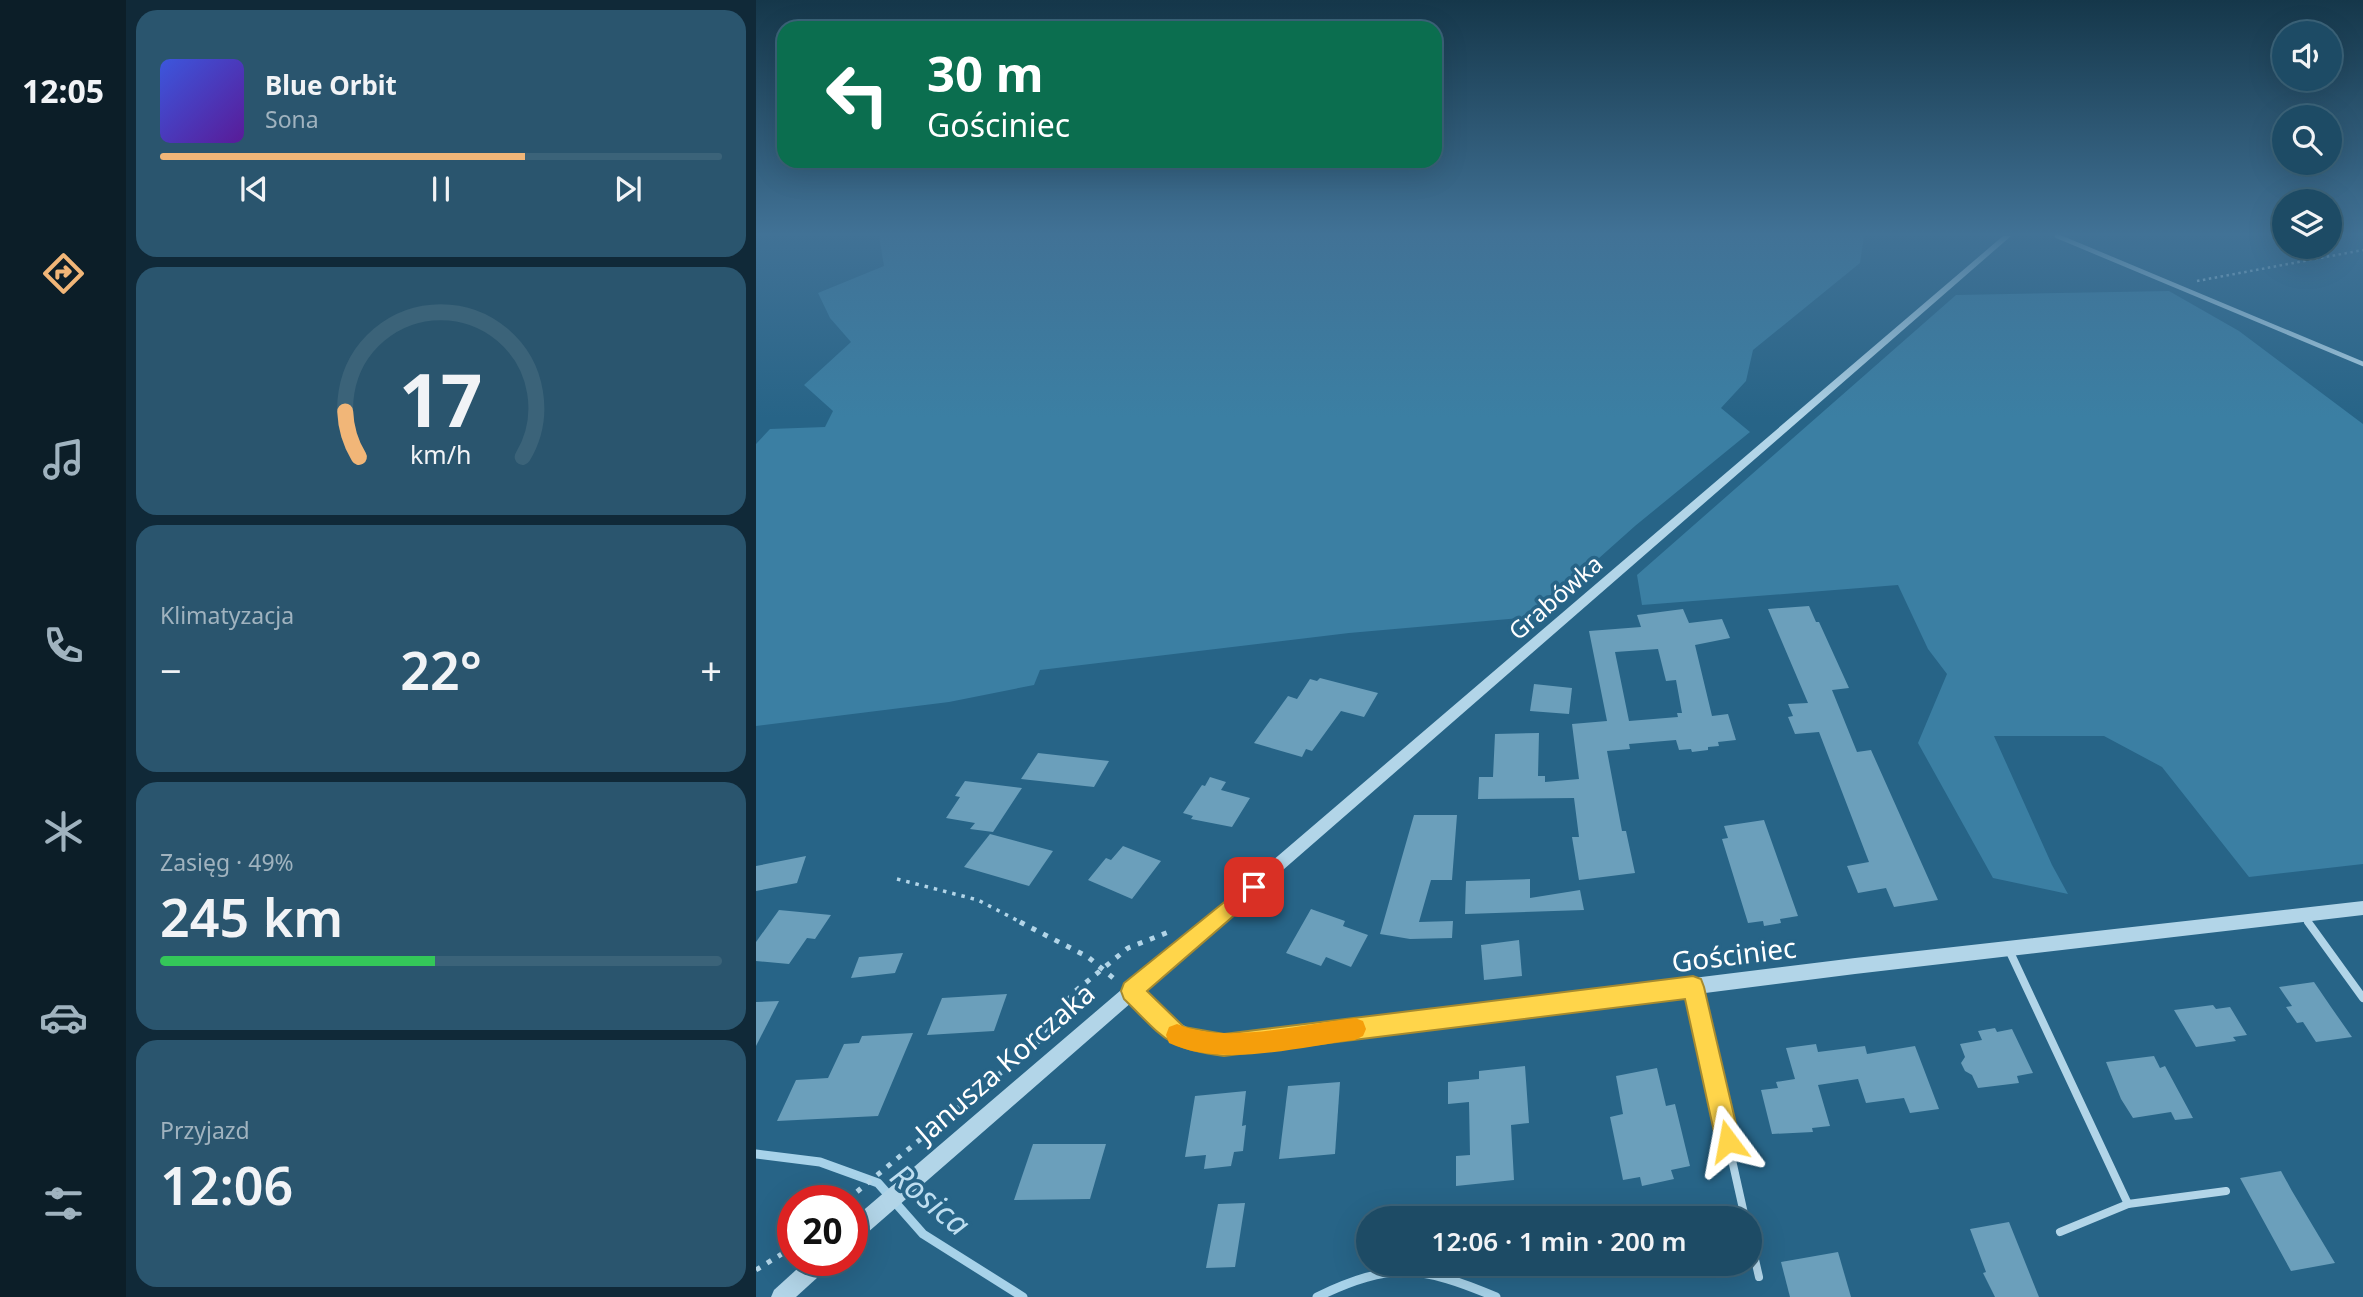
<!DOCTYPE html>
<html lang="pl">
<meta charset="utf-8">
<style>
:root{--surface:#1d4b65;--page:#2a556e;--text:#f1f3f6;--muted:#a0b3bf;--line:#3b6379;--accent:#f1b678}
body{margin:0;font-family:"Noto Sans",sans-serif;background:var(--page);color:var(--text);height:100vh;display:flex;flex-direction:column;font-size:26px;white-space:nowrap}
*{box-sizing:border-box;margin:0}
p{font-size:23px;color:var(--muted)}
.icon{flex:none;width:38px;height:38px;fill:none;stroke:currentColor;stroke-width:2;stroke-linecap:round;stroke-linejoin:round}
.map{position:relative;flex:1;overflow:hidden}
.sheet{display:flex;flex-direction:column;gap:10px;padding:10px;background:#102938;width:630px}
.sheet>*{flex:none}
.banner{position:absolute;left:21px;top:21px;width:665px;height:147px;border-radius:21px;box-shadow:0 7px 28px #0002,0 0 0 2px var(--line);background:#0b6e4f;color:#fff;overflow:hidden}
.tools{position:absolute;left:1516px;top:21px;display:grid;gap:14px}
.tools a{display:grid;place-items:center;width:70px;height:70px;border-radius:50%;background:var(--surface);box-shadow:0 7px 28px #0002,0 0 0 2px var(--line);font-size:35px}
.speed{position:absolute;left:21px;top:1185px;display:flex;gap:14px;font-size:35px;font-weight:700;text-align:center}
.speed>*{display:grid;place-content:center;width:91px;height:91px;border-radius:50%;background:var(--surface);box-shadow:0 7px 28px #0002,0 0 0 2px var(--line);line-height:1}
.speed .limit{border:10px solid #d22;background:#fff;color:#111}
.pin{position:absolute;display:grid;place-items:center;width:60px;height:60px;color:#fff;margin:-30px;border-radius:14px;box-shadow:0 4px 10px #0006}
.me{position:absolute;width:77px;margin:-38px;rotate:347deg;stroke-linejoin:round;filter:drop-shadow(0 0 5px #0008)}
.turn{display:flex;align-items:center;gap:24px;height:147px;padding:0 35px;font-size:32px}
.turn .icon{width:91px;height:91px;stroke-width:2.5}
.turn b{display:block;font-size:49px;line-height:60px}
.big{font-size:52px;font-weight:600;line-height:1.1}
.sheet .tile{flex:1;display:flex;flex-direction:column;justify-content:center;gap:10px;min-width:0;padding:0 24px;border-radius:21px;background:var(--page)}
.sheet .dial{align-items:center;gap:0}
.dial svg{height:182px;overflow:visible;fill:none;stroke:var(--line);stroke-width:7;stroke-linecap:round;text-anchor:middle}
.dial text{fill:var(--text);stroke:none}
.song{display:flex;align-items:center;gap:21px}
.cover{width:84px;height:84px;border-radius:10px;background:linear-gradient(135deg,hsl(230 70% 55%),hsl(270 70% 35%))}
.played{height:7px;border-radius:4px;background:linear-gradient(90deg,var(--accent) 65%,var(--line) 65%)}
.keys{display:flex;justify-content:space-around;direction:ltr}
.heat{display:flex;justify-content:space-between;align-items:center;font-size:38px;direction:ltr}
.charge{height:10px;border-radius:5px;background:linear-gradient(90deg,#34c759 49%,var(--line) 0)}
.trip{position:absolute;left:600px;top:1206px;width:406px;height:70px;border-radius:35px;background:var(--surface);box-shadow:0 7px 28px #0002,0 0 0 2px var(--line);font-weight:600;line-height:70px;text-align:center}
main{display:flex;flex:1;min-height:0}
.dock{display:flex;flex-direction:column;width:126px;justify-content:space-around;align-items:center;background:#0c1e28;color:var(--muted)}
.dock .icon{width:49px;height:49px}
.dock .on{color:var(--accent)}
.dock b{font-size:32px;color:var(--text)}
.map>svg:first-child{display:block}
</style>
<main>
<nav class="dock">
<b>12:05</b>
<svg class="icon on" aria-label="directions" viewBox="0 0 24 24"><path d="M12 3l9 9-9 9-9-9zM9 14v-3h6M13 9l2 2-2 2"/></svg>
<svg class="icon" aria-label="music" viewBox="0 0 24 24"><path d="M9 18V5l10-2v13"/><circle cx="6" cy="18" r="3"/><circle cx="16" cy="16" r="3"/></svg>
<svg class="icon" aria-label="phone" viewBox="0 0 24 24"><path d="M5 4h4l2 5-3 2q2 4 5 5l2-3 5 2v4C11 20 4 13 5 4z"/></svg>
<svg class="icon" aria-label="climate" viewBox="0 0 24 24"><path d="M12 3v18M4 7l16 10M4 17L20 7"/></svg>
<svg class="icon" aria-label="car" viewBox="0 0 24 24"><path d="M5 17H2v-5l4-1 3-4h7l3 4 3 1v5h-3M9 17h6M6 11h13"/><circle cx="7" cy="17" r="2"/><circle cx="17" cy="17" r="2"/></svg>
<svg class="icon" aria-label="filters" viewBox="0 0 24 24"><path d="M4 7h16M4 17h16"/><circle cx="9" cy="7" r="2"/><circle cx="15" cy="17" r="2"/></svg>
</nav>
<section class="sheet">
<div class="tile">
<div class="song"><i class="cover"></i><div><b>Blue Orbit</b><p>Sona</p></div></div>
<div class="played"></div>
<div class="keys"><svg class="icon" aria-label="previous" viewBox="0 0 24 24"><path d="M18 5L8 12l10 7zM5 5v14"/></svg><svg class="icon" aria-label="pause" viewBox="0 0 24 24"><path d="M8 5v14M16 5v14"/></svg><svg class="icon" aria-label="next" viewBox="0 0 24 24"><path d="M6 5l10 7-10 7zM19 5v14"/></svg></div>
</div>
<div class="tile dial"><svg viewBox="0 0 100 80">
<path d="M14 69A42 42 0 1 1 86 69"/>
<path d="M14 69A42 42 0 0 1 8 49" stroke="#f1b678"/>
<text x="50" y="56" font-size="32" font-weight="700">17</text>
<text x="50" y="72" font-size="11">km/h</text>
</svg></div>
<div class="tile"><p>Klimatyzacja</p>
<div class="heat"><a>−</a><b class="big">22°</b><a>+</a></div>
</div>
<div class="tile"><p>Zasięg · 49%</p><b class="big">245 km</b><div class="charge"></div></div>
<div class="tile"><p>Przyjazd</p><b class="big">12:06</b></div>
</section>
<div class="map">
<svg width="1607" height="1297" viewBox="0 0 1607 1297">
<rect width="100%" height="100%" fill="#276487"/>
<g fill="#3b7fa3">
<polygon points="123,236 1108,236 1104,263 997,350 990,381 965,408 994,432 879,526 777,617 593,633 284,670 278,685 193,702 0,726 0,444 14,429 69,427 77,411 48,385 95,342 74,318 62,293 128,266"/>
<polygon points="1413,291 1483,331 1607,424 1607,864 1493,877 1406,767 1348,736 1238,736 1296,865 1312,894 1237,878 1162,743 1191,674 1172,649 1142,585 886,605 881,575 1200,295"/>
</g>
<g fill="none" stroke-linecap="round" stroke-linejoin="round">
<g stroke="#a7d2e9" stroke-width="9">
<polyline points="0,1154 64,1162 122,1183 167,1234 267,1297"/>
<path d="M 561,1297 C 636,1261 666,1266 740,1297"/>
</g>
</g>
<g fill="#6b9fbb" fill-rule="evenodd">
<polygon points="1053,606 1060,622 1063,622 1093,688 1076,690 1101,752 1115,750 1182,900 1138,907 1130,888 1102,893 1091,866 1113,862 1063,732 1039,734 1032,717 1037,716 1032,704 1052,703 1012,609"/>
<path d="M 927,609 L 933,623 L 966,619 L 974,638 L 939,645 L 956,716 L 972,714 L 980,740 L 962,742 L 963,746 L 952,747 L 952,750 L 936,752 L 935,749 L 923,750 L 920,740 L 873,744 L 874,749 L 851,751 L 866,831 L 870,831 L 879,873 L 823,880 L 816,837 L 823,837 L 818,798 L 722,799 L 723,777 L 737,777 L 739,734 L 783,733 L 782,776 L 789,776 L 789,782 L 823,779 L 816,724 L 851,721 L 833,631 L 885,627 L 881,615 ZM 902,649 L 910,681 L 920,680 L 926,713 L 921,713 L 922,717 L 873,721 L 859,652 Z"/>
<polygon points="564,678 622,693 608,717 585,711 556,751 550,749 546,757 498,743 532,696 541,699 554,679 561,681"/>
<polygon points="778,684 816,688 813,714 774,711"/>
<polygon points="282,753 353,761 338,787 265,779"/>
<polygon points="454,777 470,782 465,790 494,798 476,827 435,819 437,816 427,813 446,785 449,786"/>
<polygon points="209,781 266,788 237,832 214,829 219,823 190,818 204,797 199,796"/>
<polygon points="658,815 701,815 696,880 675,880 663,922 697,921 696,938 654,939 624,934"/>
<polygon points="1008,820 1042,916 1024,919 1025,923 1008,926 1007,921 992,923 966,839 972,838 968,826"/>
<polygon points="234,834 297,851 273,886 208,867"/>
<polygon points="367,846 405,861 376,899 332,880 350,858 355,860"/>
<polygon points="50,856 41,883 0,891 0,866"/>
<polygon points="774,879 774,898 824,890 828,910 709,914 710,881"/>
<polygon points="555,909 589,921 587,926 612,935 595,967 570,957 565,966 530,953"/>
<polygon points="23,910 75,915 59,939 51,938 33,964 0,961 0,942"/>
<polygon points="763,940 766,976 728,980 725,945"/>
<polygon points="147,953 139,973 95,978 103,957"/>
<polygon points="1558,982 1575,1007 1596,1037 1560,1042 1547,1022 1541,1023 1530,1007 1536,1006 1523,987"/>
<polygon points="251,994 238,1031 171,1035 186,998"/>
<polygon points="23,1001 0,1046 0,1002"/>
<polygon points="1457,1005 1460,1009 1474,1007 1491,1035 1477,1037 1480,1041 1440,1047 1418,1010"/>
<polygon points="1239,1028 1241,1032 1256,1029 1277,1073 1261,1076 1263,1083 1222,1088 1216,1075 1209,1071 1205,1063 1209,1057 1204,1044 1226,1040 1222,1031"/>
<polygon points="157,1033 122,1116 21,1121 40,1080 72,1078 88,1044 103,1043 106,1036"/>
<polygon points="1060,1044 1062,1052 1109,1046 1111,1054 1159,1046 1183,1109 1154,1113 1148,1098 1110,1103 1102,1079 1062,1085 1074,1126 1056,1128 1057,1132 1016,1134 1005,1090 1022,1088 1020,1082 1039,1079 1030,1048"/>
<polygon points="1398,1056 1404,1068 1409,1066 1437,1118 1419,1120 1415,1112 1377,1118 1365,1099 1350,1062"/>
<polygon points="769,1066 773,1123 755,1125 758,1180 700,1186 700,1156 714,1155 713,1102 692,1104 692,1082 723,1079 723,1071"/>
<polygon points="901,1068 910,1106 919,1104 934,1166 915,1170 918,1179 886,1186 884,1177 867,1180 854,1117 867,1114 860,1076"/>
<polygon points="584,1082 579,1154 523,1159 532,1086"/>
<polygon points="490,1091 486,1126 490,1125 487,1151 478,1152 475,1166 448,1169 450,1155 429,1157 439,1096"/>
<polygon points="277,1144 350,1144 334,1199 258,1200"/>
<polygon points="1525,1171 1536,1191 1579,1263 1535,1271 1484,1178"/>
<polygon points="489,1203 479,1267 450,1268 462,1204"/>
<polygon points="1253,1222 1283,1297 1239,1297 1227,1273 1230,1272 1214,1229"/>
<polygon points="1082,1252 1095,1297 1034,1297 1025,1262"/>
</g>
<g fill="none" stroke-linecap="round" stroke-linejoin="round">
<polyline stroke="#b2d5e8" stroke-width="2.5" stroke-dasharray="2.5 3.5" stroke-linecap="butt" points="1441,281 1607,250"/>
<polyline stroke="#b2d5e8" stroke-width="3.5" stroke-dasharray="3.5 6" stroke-linecap="butt" points="141,879 222,900 268,924"/>
<g stroke="#b2d5e8" stroke-width="5" stroke-dasharray="5 8" stroke-linecap="butt">
<polyline points="264,922 332,957 362,982"/>
<polyline points="91,1200 288,1037 317,993 372,948 415,931"/>
<polyline points="0,1270 37,1247"/>
</g>
<polyline stroke="#b2d5e8" stroke-width="6" points="1548,917 1553,924"/>
<g stroke="#b2d5e8" stroke-width="8">
<polyline points="1552,922 1607,998"/>
<polyline points="1253,950 1372,1204 1470,1191"/>
<polyline points="938,990 989,1218"/>
<polyline points="1304,1232 1372,1204"/>
<polyline points="994,1238 1003,1277"/>
</g>
<polyline stroke="#b2d5e8" stroke-width="4.5" points="1301,236 1607,364"/>
<g fill="#b2d5e8" fill-rule="evenodd">
<path d="M 1247,236 L 1255,236 L 388,991 C 416,1019 427,1032 468,1036 L 1099,958 L 1607,901 L 1607,915 L 1099,974 L 468,1054 C 424,1049 405,1032 376,1002 L 103,1240 L 96,1243 L 96,1220 Z"/>
<polygon points="51,1260 76,1260 73,1267 40,1297 15,1297 18,1290"/>
</g>
</g>
<linearGradient id="sky" x2="0" y2="1"><stop stop-color="#15374a"/><stop offset="0.56" stop-color="#417296"/><stop offset="1" stop-color="#417296" stop-opacity="0"/></linearGradient>
<rect width="1607" height="418" fill="url(#sky)"/>
<path fill="#ffd54a" stroke="#a68a30" stroke-width="2" d="M 498,878 L 504,880 L 507,887 L 504,893 L 391,991 L 428,1027 L 468,1034 L 937,976 L 945,979 L 948,987 L 984,1141 L 981,1149 L 972,1153 L 964,1149 L 960,1141 L 929,999 L 468,1056 C 410,1049 407,1037 368,999 L 365,991 L 368,983 Z"/>
<path fill="#f59e0b" d="M 599,1018 L 607,1021 L 610,1029 L 607,1036 L 599,1040 C 542,1047 466,1068 413,1043 L 410,1035 L 413,1027 L 421,1024 C 471,1045 546,1024 599,1018 Z"/>
<g text-anchor="middle" stroke-width="7" stroke-linejoin="round" paint-order="stroke">
<g font-size="24" fill="#fff" stroke="#276487">
<text transform="translate(800 598) rotate(-41)" y="8">Grabówka</text>
</g>
<g font-size="28" fill="#fff" stroke="#276487">
<text transform="translate(978 955) rotate(-7)" y="10">Gościniec</text>
<text transform="translate(249 1063) rotate(-41)" y="10">Janusza Korczaka</text>
</g>
<g font-size="32" font-style="italic" fill="#bedef0" stroke="#276487">
<text transform="translate(174 1200) rotate(40)" y="11">Rosica</text>
</g>
</g>
</svg>
<div class="tools">
<a><svg class="icon" aria-label="sound" viewBox="0 0 24 24"><path d="M4 9h4l5-4v14l-5-4H4zM17 9q2 3 0 6"/></svg></a>
<a><svg class="icon" aria-label="search" viewBox="0 0 24 24"><circle cx="10" cy="10" r="6"/><path d="M15 15l6 6"/></svg></a>
<a><svg class="icon" aria-label="layers" viewBox="0 0 24 24"><path d="M12 4l9 5-9 5-9-5zM3 14l9 5 9-5"/></svg></a>
</div>
<div class="speed"><div class="limit">20</div></div>
<div class="pin" style="left:498px;top:887px;background:#d93025"><svg class="icon" aria-label="arrive" viewBox="0 0 24 24"><path d="M6 21V4h12l-3 4 3 4H6"/></svg></div>
<svg class="me" style="left:972px;top:1141px" viewBox="-20 -20 40 40"><path d="M0-17L14 15 0 8-14 15z" fill="#ffd54a" stroke="#fff" stroke-width="4"/></svg>
<div class="trip">12:06 · 1 min · 200 m</div>
<div class="banner">
<div class="turn"><svg class="icon" aria-label="left" viewBox="0 0 24 24"><path d="M17 20v-9H6M10 6l-5 5 5 5"/></svg><div><b>30 m</b>Gościniec</div></div>
</div>
</div>
</main>
